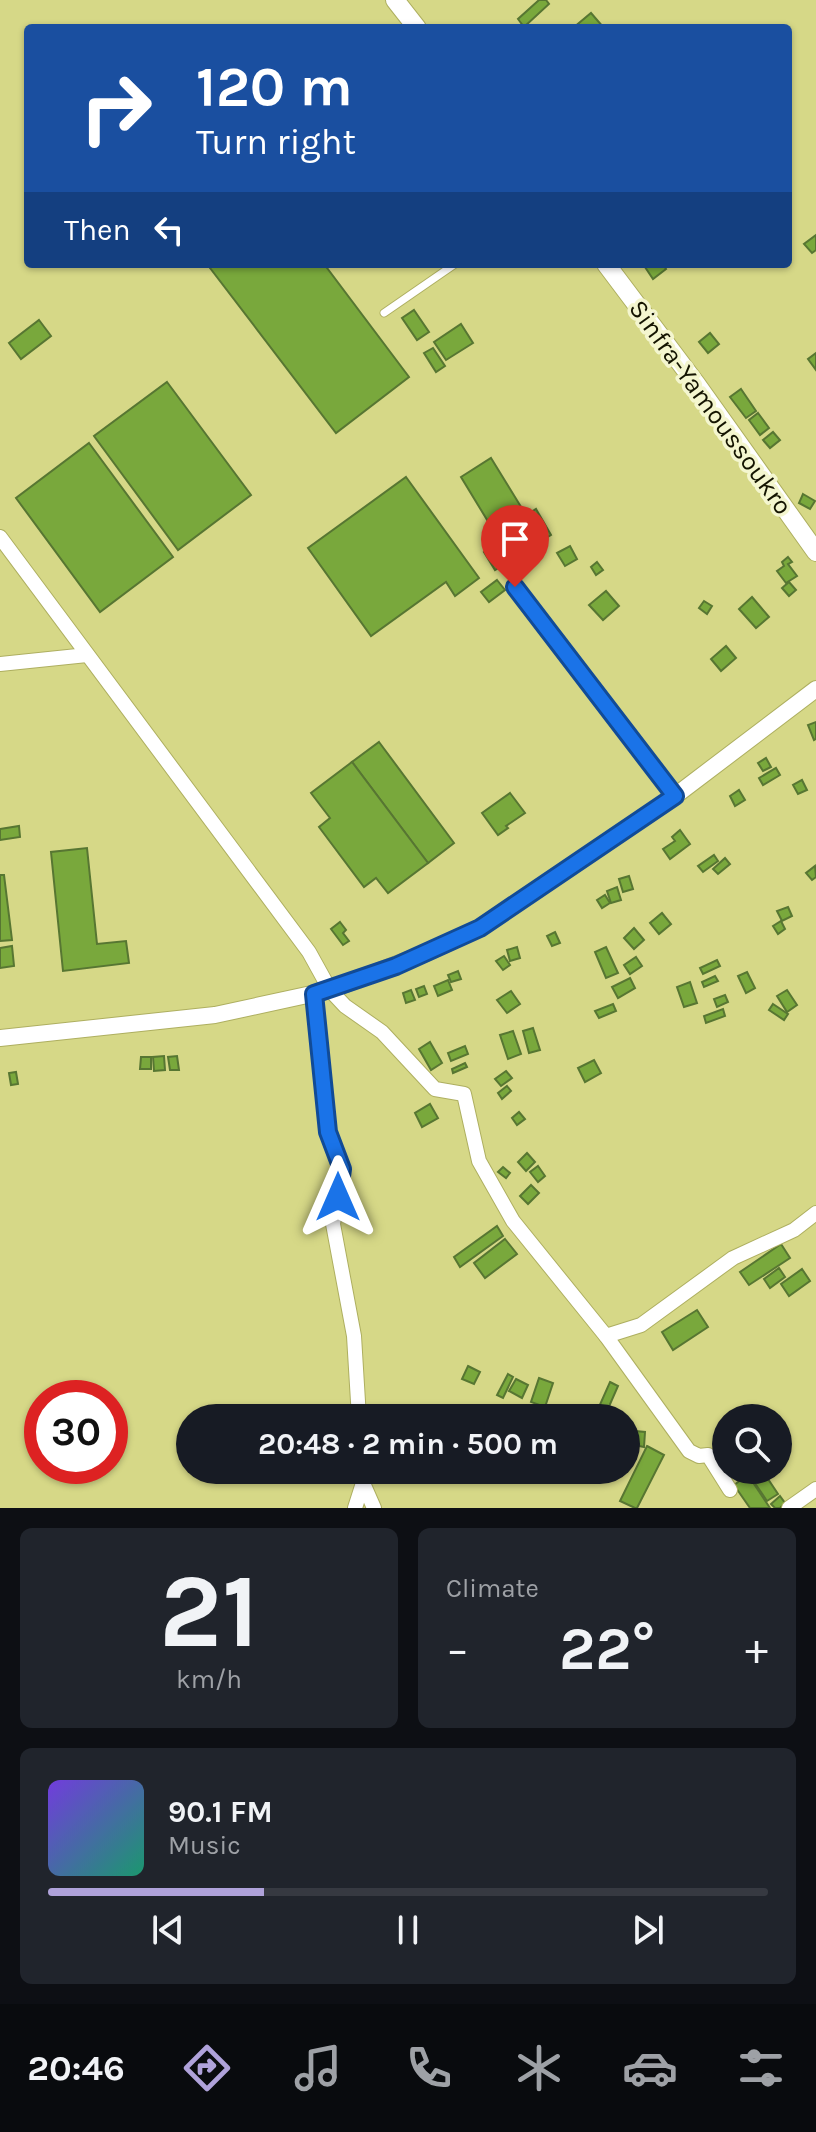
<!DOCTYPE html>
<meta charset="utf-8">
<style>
:root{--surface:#171b24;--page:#20242c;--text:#f1f3f6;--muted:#9ea1a6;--line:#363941;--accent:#afa2da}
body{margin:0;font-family:Karla,sans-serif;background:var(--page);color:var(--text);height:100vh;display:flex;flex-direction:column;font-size:30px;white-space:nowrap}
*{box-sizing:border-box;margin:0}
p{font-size:26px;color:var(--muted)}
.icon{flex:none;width:44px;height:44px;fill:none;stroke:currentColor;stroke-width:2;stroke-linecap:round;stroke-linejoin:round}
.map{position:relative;height:1508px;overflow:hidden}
.details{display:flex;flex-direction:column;gap:20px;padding:20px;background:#0d0f14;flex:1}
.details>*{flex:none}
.top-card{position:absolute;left:24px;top:24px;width:768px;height:244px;border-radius:8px;box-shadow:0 2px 6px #0004;background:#1a4fa0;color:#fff;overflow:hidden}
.fabs{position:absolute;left:712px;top:1404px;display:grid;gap:16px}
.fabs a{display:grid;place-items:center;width:80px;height:80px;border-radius:50%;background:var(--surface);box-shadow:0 2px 6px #0004;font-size:40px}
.speed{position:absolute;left:24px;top:1380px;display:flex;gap:16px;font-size:40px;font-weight:700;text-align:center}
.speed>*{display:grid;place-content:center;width:104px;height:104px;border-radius:50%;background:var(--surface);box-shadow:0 2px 6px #0004;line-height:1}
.speed .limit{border:12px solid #d22;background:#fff;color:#111}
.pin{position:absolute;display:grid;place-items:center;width:68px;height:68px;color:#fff;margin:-82px -34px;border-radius:50% 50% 50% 0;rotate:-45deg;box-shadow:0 0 8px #0007}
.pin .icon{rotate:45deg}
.me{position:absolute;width:88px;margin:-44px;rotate:0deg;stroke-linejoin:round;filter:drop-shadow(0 0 6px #0008)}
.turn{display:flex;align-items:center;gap:28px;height:168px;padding:0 40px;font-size:36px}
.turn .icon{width:104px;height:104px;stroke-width:2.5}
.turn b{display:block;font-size:56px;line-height:68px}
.then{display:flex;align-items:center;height:76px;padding:0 40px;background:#0003;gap:16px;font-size:30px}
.big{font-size:60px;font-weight:700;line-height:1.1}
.details .tile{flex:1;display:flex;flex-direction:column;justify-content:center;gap:12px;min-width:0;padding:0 28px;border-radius:12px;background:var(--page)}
.details .dial{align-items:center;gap:0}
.dial b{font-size:104px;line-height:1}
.song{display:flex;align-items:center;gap:24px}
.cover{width:96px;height:96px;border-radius:12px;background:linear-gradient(135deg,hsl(260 70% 55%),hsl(160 70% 35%))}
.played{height:8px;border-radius:4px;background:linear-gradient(90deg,var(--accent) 30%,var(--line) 30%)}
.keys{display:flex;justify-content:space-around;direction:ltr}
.heat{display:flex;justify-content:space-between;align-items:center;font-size:44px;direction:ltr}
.details .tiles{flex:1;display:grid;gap:20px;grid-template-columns:1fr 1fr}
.tile:last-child{grid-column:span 2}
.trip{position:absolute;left:176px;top:1404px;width:464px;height:80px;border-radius:40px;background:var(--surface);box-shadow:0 2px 6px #0004;font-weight:700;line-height:80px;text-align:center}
.tab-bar{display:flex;height:128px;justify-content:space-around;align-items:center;background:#090b0e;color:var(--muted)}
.tab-bar .icon{width:56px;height:56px}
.tab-bar .on{color:var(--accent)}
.tab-bar b{font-size:36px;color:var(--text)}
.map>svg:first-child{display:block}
</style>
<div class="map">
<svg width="816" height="1508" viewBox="0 0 816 1508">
<rect width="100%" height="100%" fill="#d6d887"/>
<g fill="#79a83c" stroke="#577632" stroke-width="2">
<polygon points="539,0 546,0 549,4 524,27 518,19"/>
<polygon points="591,13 604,28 573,28"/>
<polygon points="816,235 816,250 812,253 804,244"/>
<polygon points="207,264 324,264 409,377 336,433"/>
<polygon points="643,264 663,264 666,269 653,279"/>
<polygon points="414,310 429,332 417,340 402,318"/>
<polygon points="39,320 51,336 21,359 9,343"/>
<polygon points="461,324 473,343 446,360 434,342"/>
<polygon points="710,333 719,344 708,353 699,342"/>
<polygon points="433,348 445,366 436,372 424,353"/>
<polygon points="816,353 816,370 808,359"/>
<polygon points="167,382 251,495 178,550 94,436"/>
<polygon points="741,389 756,411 746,418 730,397"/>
<polygon points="758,413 769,428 760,435 749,420"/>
<polygon points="773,432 780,440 770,448 763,440"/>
<polygon points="89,443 173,557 100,612 16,498"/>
<polygon points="491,458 526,515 536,509 551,535 495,570 484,552 491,548 485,539 495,533 461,477"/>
<polygon points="406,477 479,578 455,596 446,582 371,636 308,548"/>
<polygon points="803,494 815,501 810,509 799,503"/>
<polygon points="570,546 577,559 565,566 557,553"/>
<polygon points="788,557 792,562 788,564 797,576 786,583 777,571 784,566 782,562"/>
<polygon points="597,562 603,570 596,575 591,567"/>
<polygon points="497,580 505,590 489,602 481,592"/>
<polygon points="789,582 796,590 789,596 782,588"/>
<polygon points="606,591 619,606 603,620 589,605"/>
<polygon points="752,597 769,617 756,628 739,609"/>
<polygon points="704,601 712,606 707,614 699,608"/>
<polygon points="726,646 736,658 721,671 711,659"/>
<polygon points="816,722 816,739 814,740 808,725"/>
<polygon points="379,742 454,843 428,863 352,762"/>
<polygon points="766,758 771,767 763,771 758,763"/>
<polygon points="352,762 428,863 388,893 376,878 364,887 319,827 330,818 311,793"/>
<polygon points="776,768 780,775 763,785 759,778"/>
<polygon points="802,780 807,790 798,794 793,785"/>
<polygon points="739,790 745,800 735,806 730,796"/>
<polygon points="510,793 525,813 506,826 508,828 498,835 482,813"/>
<polygon points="19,826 20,837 0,840 0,829"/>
<polygon points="680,830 690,844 670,859 663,849 675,841 672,837"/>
<polygon points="87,848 97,944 126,941 129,963 63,971 51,852"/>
<polygon points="714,855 718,861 703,872 698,866"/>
<polygon points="725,858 730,864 718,874 713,869"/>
<polygon points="815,866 816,877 812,880 806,873"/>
<polygon points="0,875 4,875 12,940 0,941"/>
<polygon points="629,876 633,889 623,892 619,879"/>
<polygon points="617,887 621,900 611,903 607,891"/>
<polygon points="605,895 610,903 602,908 597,900"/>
<polygon points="788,907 792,916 782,921 777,911"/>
<polygon points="662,913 671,924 659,934 650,923"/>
<polygon points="781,921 785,929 778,934 773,926"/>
<polygon points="340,922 346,930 343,933 349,941 343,945 331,929"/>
<polygon points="634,928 644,940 634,949 624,938"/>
<polygon points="555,932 560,943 552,946 547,936"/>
<polygon points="12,946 14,966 0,968 0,948"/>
<polygon points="517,947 520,958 510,961 507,950"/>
<polygon points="606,947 618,973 606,978 595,952"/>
<polygon points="504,956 510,965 503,970 496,961"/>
<polygon points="636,957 642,966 630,974 624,965"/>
<polygon points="717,960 720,966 703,974 700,968"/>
<polygon points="458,971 461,979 451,982 448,975"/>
<polygon points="747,972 755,988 746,993 738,976"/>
<polygon points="715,976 718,981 704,987 702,982"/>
<polygon points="630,978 635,988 618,998 612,987"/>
<polygon points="448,980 452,990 438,996 434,986"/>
<polygon points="690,982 697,1003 684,1007 677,987"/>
<polygon points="424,986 427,994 419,997 416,989"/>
<polygon points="411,990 415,1000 406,1003 403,993"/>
<polygon points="787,990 797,1005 787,1012 777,996"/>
<polygon points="511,991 520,1004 507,1013 497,1000"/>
<polygon points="725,995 728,1002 717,1007 714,999"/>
<polygon points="613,1004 616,1011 599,1018 595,1011"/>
<polygon points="773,1004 788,1014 784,1020 769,1010"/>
<polygon points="723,1009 725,1016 706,1023 704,1016"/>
<polygon points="533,1028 540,1050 529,1053 523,1031"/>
<polygon points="513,1031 521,1054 508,1059 500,1035"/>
<polygon points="430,1042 442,1063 431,1070 419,1049"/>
<polygon points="465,1046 468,1054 451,1061 448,1053"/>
<polygon points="164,1056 165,1070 154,1071 153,1057"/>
<polygon points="177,1056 179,1070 170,1070 168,1057"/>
<polygon points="141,1057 151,1057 151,1069 140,1069"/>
<polygon points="594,1060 601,1073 585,1082 578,1068"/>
<polygon points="465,1063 467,1067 453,1073 452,1069"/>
<polygon points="506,1071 512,1078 501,1086 495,1079"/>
<polygon points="16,1072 18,1084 11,1085 9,1073"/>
<polygon points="507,1086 511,1091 502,1099 498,1093"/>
<polygon points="430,1104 438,1118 422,1127 415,1113"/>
<polygon points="519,1112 525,1119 517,1125 512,1118"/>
<polygon points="527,1153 535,1162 526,1171 518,1162"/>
<polygon points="538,1166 545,1176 538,1182 530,1172"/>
<polygon points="503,1167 510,1173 506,1178 498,1172"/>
<polygon points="531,1185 539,1193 528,1204 520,1196"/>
<polygon points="497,1226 503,1236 460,1267 454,1257"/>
<polygon points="505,1239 517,1254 485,1278 474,1263"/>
<polygon points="781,1244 790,1258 749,1285 740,1272"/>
<polygon points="779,1268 785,1277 770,1288 764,1279"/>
<polygon points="802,1269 810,1281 789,1296 781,1284"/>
<polygon points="697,1310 708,1327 673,1350 662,1332"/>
<polygon points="468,1366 480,1372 474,1384 462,1379"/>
<polygon points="508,1374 513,1377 503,1398 497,1395"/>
<polygon points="539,1378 553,1383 545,1407 531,1402"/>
<polygon points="516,1379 528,1385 522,1398 509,1391"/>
<polygon points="610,1382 618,1386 604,1418 594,1418"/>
<polygon points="444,1406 460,1414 458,1418 446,1418 440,1415"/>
<polygon points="635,1431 645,1432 644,1447 634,1445"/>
<polygon points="647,1446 664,1455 637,1508 635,1508 620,1501"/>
<polygon points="753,1470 762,1470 778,1494 767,1501 748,1473"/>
<polygon points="748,1475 770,1508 750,1508 734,1485"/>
<polygon points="780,1496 785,1503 780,1508 775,1508 771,1504"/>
</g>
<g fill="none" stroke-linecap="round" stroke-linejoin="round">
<defs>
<g id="service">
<polyline points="384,313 455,264"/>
<polyline points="515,587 673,795"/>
</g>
<g id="minor">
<polyline points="0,537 309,952 330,990 345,1006 382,1032 435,1089 464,1094 479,1161 513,1221 606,1336 641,1325 733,1258 794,1230 816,1213"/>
<polyline points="0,664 87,655"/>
<polyline points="314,994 328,1132 342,1169 333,1224 354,1336 359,1418"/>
<polyline points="606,1336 689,1451 699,1456 708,1455 730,1490"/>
<polyline points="363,1483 374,1508"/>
<polyline points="355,1508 363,1483 362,1470"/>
<polyline points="789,1508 816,1489"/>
</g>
<polyline id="tertiary" points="0,1038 215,1015 330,990 426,953 480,928 675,796 816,689"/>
<g id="secondary">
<polyline points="395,0 417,28"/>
<polyline points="606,264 697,385 816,552"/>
</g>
</defs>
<use href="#service" stroke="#aeaf60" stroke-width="9"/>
<use href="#minor" stroke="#aeaf60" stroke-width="16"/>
<use href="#tertiary" stroke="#aeaf60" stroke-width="18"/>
<use href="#secondary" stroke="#aeaf60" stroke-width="20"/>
<use href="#service" stroke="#fff" stroke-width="7"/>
<use href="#minor" stroke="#fff" stroke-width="14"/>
<use href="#tertiary" stroke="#fff" stroke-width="16"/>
<use href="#secondary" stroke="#fff" stroke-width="18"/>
</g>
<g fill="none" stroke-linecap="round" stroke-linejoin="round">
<defs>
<polyline id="route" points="338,1197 342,1169 328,1132 314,994 396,966 480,928 675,796 515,587"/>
</defs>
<use href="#route" stroke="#114b97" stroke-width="20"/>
<use href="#route" stroke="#1a73e8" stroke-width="14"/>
</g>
<g text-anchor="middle" stroke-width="7" stroke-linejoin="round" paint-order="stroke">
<g font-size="26" fill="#141400" stroke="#f4f6cf">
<text transform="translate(711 407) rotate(54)" y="9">Sinfra-Yamoussoukro</text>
</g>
</g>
</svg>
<div class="fabs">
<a><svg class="icon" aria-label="search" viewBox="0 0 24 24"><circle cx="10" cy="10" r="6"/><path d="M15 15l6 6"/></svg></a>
</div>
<div class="speed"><div class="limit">30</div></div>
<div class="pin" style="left:515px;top:587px;background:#d93025"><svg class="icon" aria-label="arrive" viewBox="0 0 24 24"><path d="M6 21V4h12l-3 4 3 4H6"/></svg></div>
<svg class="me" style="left:338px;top:1197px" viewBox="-20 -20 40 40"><path d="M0-17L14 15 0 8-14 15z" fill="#1a73e8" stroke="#fff" stroke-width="4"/></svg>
<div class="trip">20:48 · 2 min · 500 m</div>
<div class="top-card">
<div class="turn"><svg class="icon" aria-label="right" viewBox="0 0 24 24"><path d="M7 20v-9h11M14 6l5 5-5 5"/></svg><div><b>120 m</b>Turn right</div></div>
<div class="then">Then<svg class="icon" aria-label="left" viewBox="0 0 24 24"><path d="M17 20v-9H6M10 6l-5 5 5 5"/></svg></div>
</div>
</div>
<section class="details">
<div class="tiles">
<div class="tile dial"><b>21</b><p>km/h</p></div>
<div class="tile"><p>Climate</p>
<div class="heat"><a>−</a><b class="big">22°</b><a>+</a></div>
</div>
<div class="tile">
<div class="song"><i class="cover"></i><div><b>90.1 FM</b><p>Music</p></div></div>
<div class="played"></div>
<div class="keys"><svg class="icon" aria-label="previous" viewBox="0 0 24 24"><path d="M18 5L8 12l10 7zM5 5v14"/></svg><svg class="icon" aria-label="pause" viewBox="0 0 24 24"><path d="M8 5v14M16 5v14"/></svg><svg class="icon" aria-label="next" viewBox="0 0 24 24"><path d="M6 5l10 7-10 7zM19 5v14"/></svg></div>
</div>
</div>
</section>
<nav class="tab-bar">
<b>20:46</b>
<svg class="icon on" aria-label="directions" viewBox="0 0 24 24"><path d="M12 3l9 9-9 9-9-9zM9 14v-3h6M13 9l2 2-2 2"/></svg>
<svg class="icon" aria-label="music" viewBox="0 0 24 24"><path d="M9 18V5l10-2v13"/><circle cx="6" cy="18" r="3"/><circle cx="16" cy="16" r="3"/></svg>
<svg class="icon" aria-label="phone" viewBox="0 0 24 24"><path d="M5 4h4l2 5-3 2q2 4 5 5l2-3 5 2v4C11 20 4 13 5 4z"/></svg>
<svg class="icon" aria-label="climate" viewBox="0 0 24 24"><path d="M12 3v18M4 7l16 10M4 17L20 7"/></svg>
<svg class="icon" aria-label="car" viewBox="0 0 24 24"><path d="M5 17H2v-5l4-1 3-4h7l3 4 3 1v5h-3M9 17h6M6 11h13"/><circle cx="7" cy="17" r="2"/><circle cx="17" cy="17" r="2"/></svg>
<svg class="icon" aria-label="filters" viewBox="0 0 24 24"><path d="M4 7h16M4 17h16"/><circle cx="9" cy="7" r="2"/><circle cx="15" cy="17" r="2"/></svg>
</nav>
